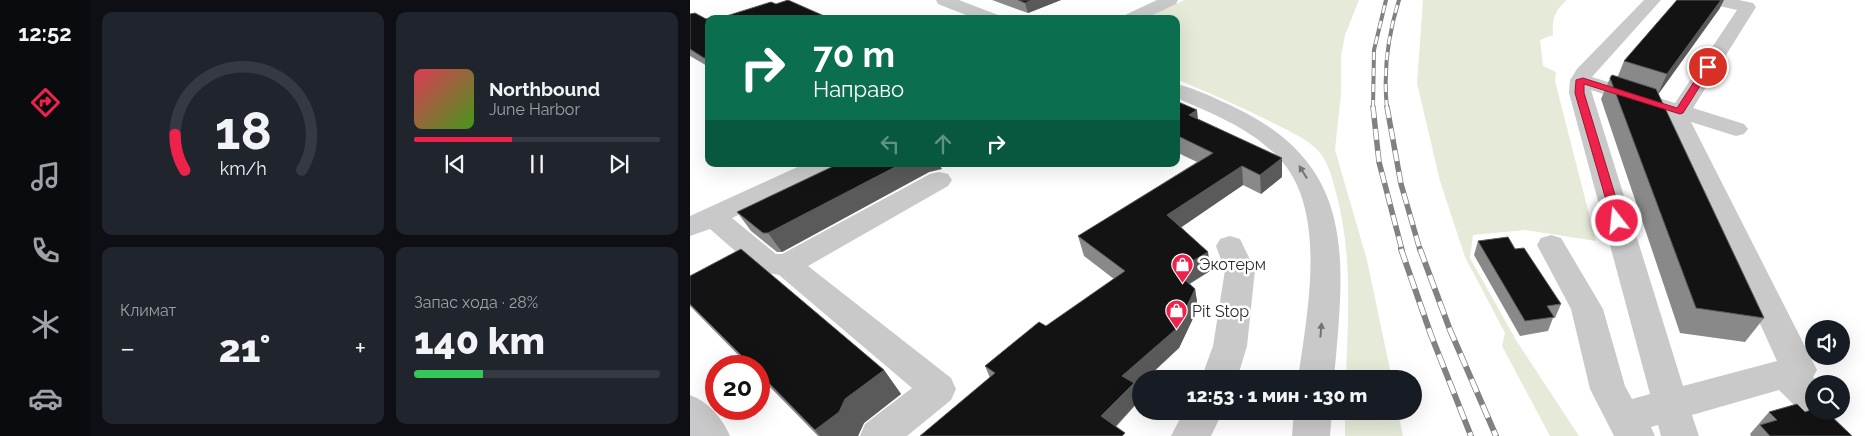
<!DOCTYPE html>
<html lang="ru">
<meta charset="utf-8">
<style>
:root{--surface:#171b24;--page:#20242c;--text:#f1f3f6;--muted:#9ea1a6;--line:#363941;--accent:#ef224b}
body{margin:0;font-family:Raleway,sans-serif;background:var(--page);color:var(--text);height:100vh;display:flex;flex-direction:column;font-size:19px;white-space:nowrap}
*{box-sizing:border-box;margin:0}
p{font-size:16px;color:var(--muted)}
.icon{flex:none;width:28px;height:28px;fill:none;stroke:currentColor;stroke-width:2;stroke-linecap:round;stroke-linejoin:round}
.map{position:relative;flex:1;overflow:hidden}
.details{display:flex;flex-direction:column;gap:12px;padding:12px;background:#0d0f14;width:600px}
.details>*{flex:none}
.top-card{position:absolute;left:15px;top:15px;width:475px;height:152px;border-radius:10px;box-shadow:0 5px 20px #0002;background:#0b6e4f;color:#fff;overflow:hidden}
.controls{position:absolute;left:1115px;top:320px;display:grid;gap:10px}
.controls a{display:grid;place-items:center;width:45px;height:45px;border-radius:50%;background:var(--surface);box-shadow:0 5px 20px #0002;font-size:25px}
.speed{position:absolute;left:15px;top:355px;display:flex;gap:10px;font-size:25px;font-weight:700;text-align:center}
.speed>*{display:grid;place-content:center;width:65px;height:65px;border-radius:50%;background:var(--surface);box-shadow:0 5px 20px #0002;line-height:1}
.speed .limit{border:8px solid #d22;background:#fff;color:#111}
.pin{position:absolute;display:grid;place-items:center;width:42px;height:42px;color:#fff;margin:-21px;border:2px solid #fff;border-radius:50%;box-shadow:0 1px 5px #0007}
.me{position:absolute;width:55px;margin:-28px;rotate:344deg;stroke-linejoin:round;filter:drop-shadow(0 0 4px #0008)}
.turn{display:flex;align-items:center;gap:18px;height:105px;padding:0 25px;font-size:22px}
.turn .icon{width:65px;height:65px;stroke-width:2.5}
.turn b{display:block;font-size:35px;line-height:42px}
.lanes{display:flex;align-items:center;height:48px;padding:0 25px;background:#0003;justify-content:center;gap:25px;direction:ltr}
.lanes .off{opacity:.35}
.big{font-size:38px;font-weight:800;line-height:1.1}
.details .card{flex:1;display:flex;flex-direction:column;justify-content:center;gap:8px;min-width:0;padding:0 18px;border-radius:10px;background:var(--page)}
.details .dial{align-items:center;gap:0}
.dial svg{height:130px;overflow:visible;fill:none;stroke:var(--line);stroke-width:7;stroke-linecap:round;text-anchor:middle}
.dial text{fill:var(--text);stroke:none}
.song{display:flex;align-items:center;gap:15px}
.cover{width:60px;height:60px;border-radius:8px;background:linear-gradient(135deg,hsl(350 70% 55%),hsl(100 70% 35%))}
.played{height:5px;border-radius:2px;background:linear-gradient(90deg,var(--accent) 40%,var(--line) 40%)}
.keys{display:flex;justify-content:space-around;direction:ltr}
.heat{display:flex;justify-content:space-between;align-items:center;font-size:28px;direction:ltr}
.charge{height:8px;border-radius:4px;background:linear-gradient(90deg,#34c759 28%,var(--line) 0)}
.details .tiles{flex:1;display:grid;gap:12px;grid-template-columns:repeat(2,1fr)}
.trip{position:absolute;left:442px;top:370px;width:290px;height:50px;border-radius:25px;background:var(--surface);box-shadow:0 5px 20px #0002;font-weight:800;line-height:50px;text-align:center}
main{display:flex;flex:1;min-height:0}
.tabs{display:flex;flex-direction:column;width:90px;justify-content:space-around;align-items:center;background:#090b0e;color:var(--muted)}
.tabs .icon{width:35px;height:35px}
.tabs .on{color:var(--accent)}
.tabs b{font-size:22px;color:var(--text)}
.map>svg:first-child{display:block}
</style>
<main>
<nav class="tabs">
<b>12:52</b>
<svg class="icon on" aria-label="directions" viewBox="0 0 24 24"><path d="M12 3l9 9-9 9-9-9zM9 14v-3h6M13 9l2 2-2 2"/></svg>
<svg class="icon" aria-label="music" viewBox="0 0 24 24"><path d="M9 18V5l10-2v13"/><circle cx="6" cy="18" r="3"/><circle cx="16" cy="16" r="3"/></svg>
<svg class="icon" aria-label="phone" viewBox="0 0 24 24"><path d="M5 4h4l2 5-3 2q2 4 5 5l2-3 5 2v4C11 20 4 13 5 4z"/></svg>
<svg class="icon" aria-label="climate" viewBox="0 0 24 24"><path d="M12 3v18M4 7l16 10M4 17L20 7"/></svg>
<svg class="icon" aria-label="car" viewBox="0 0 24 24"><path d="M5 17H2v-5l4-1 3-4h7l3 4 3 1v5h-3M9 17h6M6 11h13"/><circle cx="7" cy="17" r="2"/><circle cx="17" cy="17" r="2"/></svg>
</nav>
<section class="details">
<div class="tiles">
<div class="card dial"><svg viewBox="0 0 100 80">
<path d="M14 69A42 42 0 1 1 86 69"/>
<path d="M14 69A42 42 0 0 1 8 47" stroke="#ef224b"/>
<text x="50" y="56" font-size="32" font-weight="700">18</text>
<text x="50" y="72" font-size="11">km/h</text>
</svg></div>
<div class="card">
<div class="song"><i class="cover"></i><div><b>Northbound</b><p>June Harbor</p></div></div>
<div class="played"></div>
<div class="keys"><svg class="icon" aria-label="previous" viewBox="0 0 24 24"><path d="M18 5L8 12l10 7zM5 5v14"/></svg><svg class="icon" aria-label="pause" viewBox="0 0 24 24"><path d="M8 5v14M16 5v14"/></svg><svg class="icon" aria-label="next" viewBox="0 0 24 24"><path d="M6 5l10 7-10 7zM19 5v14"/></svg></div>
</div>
<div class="card"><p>Климат</p>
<div class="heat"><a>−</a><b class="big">21°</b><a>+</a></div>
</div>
<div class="card"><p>Запас хода · 28%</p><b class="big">140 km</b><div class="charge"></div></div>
</div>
</section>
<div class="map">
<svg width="1175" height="436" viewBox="0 0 1175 436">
<rect width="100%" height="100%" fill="#fff"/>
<g fill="#e5ebd8">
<path d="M 494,0 L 669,0 L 655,35 L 651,56 L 651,94 L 645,150 L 677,260 L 702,379 L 656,379 C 658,315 663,252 645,189 C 641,174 637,157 623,146 C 610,135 592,128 577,120 C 547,105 517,92 486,79 L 486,19 L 455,19 Z"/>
<path d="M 733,0 L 877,0 C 864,11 862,19 863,35 L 850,40 L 853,66 L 866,72 L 865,81 L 906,241 L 835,230 L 783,235 L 780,258 L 826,340 L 889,436 L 860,436 L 812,346 L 815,333 L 775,257 L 750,181 L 727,83 Z"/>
<polygon points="655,411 708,411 713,436 655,436"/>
</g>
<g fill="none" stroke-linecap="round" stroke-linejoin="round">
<g fill="#c9c9c9" fill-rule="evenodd">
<polygon points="246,0 269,0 308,15 311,19 286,19 248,4"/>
<polygon points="467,0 488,0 486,4 455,19 432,19 435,15"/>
<path d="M 954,0 L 971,0 L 902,77 L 985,103 L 1047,10 L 1020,4 L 1018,0 L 1049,0 L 1063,3 L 1066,7 L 1003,108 L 1054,124 L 1058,129 L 1054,134 L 1046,136 L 1001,122 L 1127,370 L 1123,377 L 1130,384 L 1124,384 L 1124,411 L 1137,412 L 1124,417 L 1111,412 L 1089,390 L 1002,415 L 1009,436 L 971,436 L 968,425 L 961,427 L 965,436 L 924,436 L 900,389 L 881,309 L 847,245 L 851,238 L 861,235 L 871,238 L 913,309 L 935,386 L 942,399 L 960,394 L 879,93 L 880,80 L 887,69 ZM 901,90 L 977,115 L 976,117 L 1087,361 L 993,386 Z"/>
<path d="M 486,84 C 507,89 527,99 546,108 C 669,167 654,262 644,379 L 608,379 C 617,314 639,209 588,157 C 561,129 522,113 486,98 Z"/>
<polygon points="114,164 146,164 143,169 42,218 86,254 92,254 240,174 249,172 258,174 262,180 258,186 118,266 261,378 266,389 261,400 217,436 170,436 175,424 222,388 89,275 68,271 20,229 0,236 0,216"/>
<polygon points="540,236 550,239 565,270 557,346 547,379 511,379 523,346 535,270 526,246 530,239"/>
<path d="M 0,395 C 19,402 32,418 40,436 L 0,436 Z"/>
<polygon points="494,411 533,411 521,436 481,436"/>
<polygon points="604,411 642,411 640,436 602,436"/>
</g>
<defs>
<g id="rail-far2">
<polyline points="683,108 684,50 696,0"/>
<path d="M 697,108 C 693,71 698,35 709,0"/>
</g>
<g id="rail-far1">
<polyline points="683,107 689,162 712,250"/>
<polyline points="697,107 711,184 730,250"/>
</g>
<g id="rail">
<polyline points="711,249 741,335 781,436"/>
<polyline points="730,249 760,330 806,436"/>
</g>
</defs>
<use href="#rail-far2" stroke="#818181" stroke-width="4"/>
<use href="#rail-far1" stroke="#818181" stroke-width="5.5"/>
<use href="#rail" stroke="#818181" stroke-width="6"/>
<use href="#rail-far2" stroke="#fff" stroke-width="2.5" stroke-dasharray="8" stroke-linecap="butt"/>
<use href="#rail-far1" stroke="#fff" stroke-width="4" stroke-dasharray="11" stroke-linecap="butt"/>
<use href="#rail" stroke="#fff" stroke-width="4.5" stroke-dasharray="14" stroke-linecap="butt"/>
</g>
<g fill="#898989">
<polygon points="302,0 371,0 338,13"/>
<polygon points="1030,8 968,94 1074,318 1055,342 990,333 911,99 920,78 928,76 934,61"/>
<polygon points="0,14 16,19 30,18 141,19 19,19 19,67 0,56"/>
<polygon points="486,101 508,119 592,158 592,177 571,194 553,185 491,227 518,252 520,271 500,284 505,289 508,308 489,348 451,379 451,383 445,388 448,402 426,427 300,378 295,366 356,326 424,279 394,256 388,236 507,162 486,152"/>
<polygon points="252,169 239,172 92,252 87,252 61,231 47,212"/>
<polygon points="788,241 825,249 871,304 865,318 863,318 858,331 830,336 784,255"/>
<polygon points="0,276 194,370 211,394 174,423 168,436 128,436 69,376 69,366 59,366 0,306"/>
<polygon points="1079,412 1115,412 1162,436 1060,436 1061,435 1060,434"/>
</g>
<g fill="#5a5a5a">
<polygon points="342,0 371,0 338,13 335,3"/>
<polygon points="1031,0 1034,0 1030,8 967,96 977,74"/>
<polygon points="19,56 19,65 14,58"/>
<polygon points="507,110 509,128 499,115"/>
<polygon points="592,158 592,177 571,194 570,175"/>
<polygon points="211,164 249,164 252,169 239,172 92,252 78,233"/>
<polygon points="552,166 553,185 480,235 477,215"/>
<polygon points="518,252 520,271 488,290 485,271"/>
<polygon points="505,289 508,308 489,348 456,379 451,379 451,383 445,388 448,402 417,435 411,416 432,376"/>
<polygon points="194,370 211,394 174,423 168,436 130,436 125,430 155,399"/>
</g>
<g fill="#131313" stroke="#5a5a5a">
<polygon points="98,0 141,19 19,19 19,56 14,58 0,49 0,14 5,13 16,19 26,16 30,18 81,2 86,4"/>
<polygon points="328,0 342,0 335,3"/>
<polygon points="987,0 1031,0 977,74 934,61"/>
<polygon points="922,75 966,89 1074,318 1006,308 920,78"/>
<polygon points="486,101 507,110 499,115 592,158 570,175 552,166 477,215 518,252 485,271 505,289 486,329 432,376 444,383 411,416 435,433 432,436 230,436 305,373 295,366 349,322 356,326 435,271 388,236 523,153 486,135"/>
<polygon points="148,164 211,164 78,233 73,233 47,212"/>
<polygon points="818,237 825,249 834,248 871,304 857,306 864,317 835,321 788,241"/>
<polygon points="51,249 194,370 155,399 149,412 125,430 69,373 69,366 62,366 0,304 0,276"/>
<polygon points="1107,404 1115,412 1124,409 1124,411 1136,411 1162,436 1080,436 1070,425 1087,420 1079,412"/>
</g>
<defs><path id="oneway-solid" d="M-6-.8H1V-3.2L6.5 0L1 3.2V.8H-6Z" transform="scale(1.25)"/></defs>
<g fill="#737373">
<use href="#oneway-solid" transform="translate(613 172) rotate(-122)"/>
<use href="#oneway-solid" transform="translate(631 330) rotate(-85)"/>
</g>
<polygon fill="#ef224b" stroke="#9b1631" points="1015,65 1022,67 993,113 990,114 894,84 894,93 933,221 927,225 923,224 885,93 886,80 893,78 987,108"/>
<defs>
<symbol id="shop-pin" viewBox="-11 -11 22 30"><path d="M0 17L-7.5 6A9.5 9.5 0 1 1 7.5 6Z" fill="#ef224b" stroke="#fff"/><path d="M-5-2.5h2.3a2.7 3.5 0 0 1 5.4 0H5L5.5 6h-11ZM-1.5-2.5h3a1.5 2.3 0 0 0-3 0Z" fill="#fff"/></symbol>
</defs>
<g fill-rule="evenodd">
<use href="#shop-pin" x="480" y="252" width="25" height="34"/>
<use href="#shop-pin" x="474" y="298" width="25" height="34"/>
</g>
<g text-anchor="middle" stroke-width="5" stroke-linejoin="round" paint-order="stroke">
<g font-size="16" fill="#2c2c2c" stroke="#fff" text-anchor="start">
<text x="509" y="270">Экотерм</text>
<text x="502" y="317">Pit Stop</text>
</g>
</g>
</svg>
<div class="controls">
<a><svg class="icon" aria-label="sound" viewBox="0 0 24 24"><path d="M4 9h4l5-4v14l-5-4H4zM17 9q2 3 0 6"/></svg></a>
<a><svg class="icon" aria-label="search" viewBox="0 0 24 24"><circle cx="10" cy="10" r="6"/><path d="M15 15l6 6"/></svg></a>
</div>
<div class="speed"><div class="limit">20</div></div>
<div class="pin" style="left:1018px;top:67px;background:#d93025"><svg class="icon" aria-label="arrive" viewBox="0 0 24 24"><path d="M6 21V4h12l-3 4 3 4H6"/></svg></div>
<svg class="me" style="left:927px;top:221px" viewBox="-20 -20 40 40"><circle r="17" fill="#ef224b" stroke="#fff" stroke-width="3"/><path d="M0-11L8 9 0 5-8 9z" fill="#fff"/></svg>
<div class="trip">12:53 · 1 мин · 130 m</div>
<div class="top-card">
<div class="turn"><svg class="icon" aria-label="right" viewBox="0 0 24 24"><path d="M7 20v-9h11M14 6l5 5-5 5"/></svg><div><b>70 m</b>Направо</div></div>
<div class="lanes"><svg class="icon off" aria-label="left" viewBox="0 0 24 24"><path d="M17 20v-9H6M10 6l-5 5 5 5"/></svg><svg class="icon off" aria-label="ahead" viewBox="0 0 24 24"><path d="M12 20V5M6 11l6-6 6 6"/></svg><svg class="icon" aria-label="right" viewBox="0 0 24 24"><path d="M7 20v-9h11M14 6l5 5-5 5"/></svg></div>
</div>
</div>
</main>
